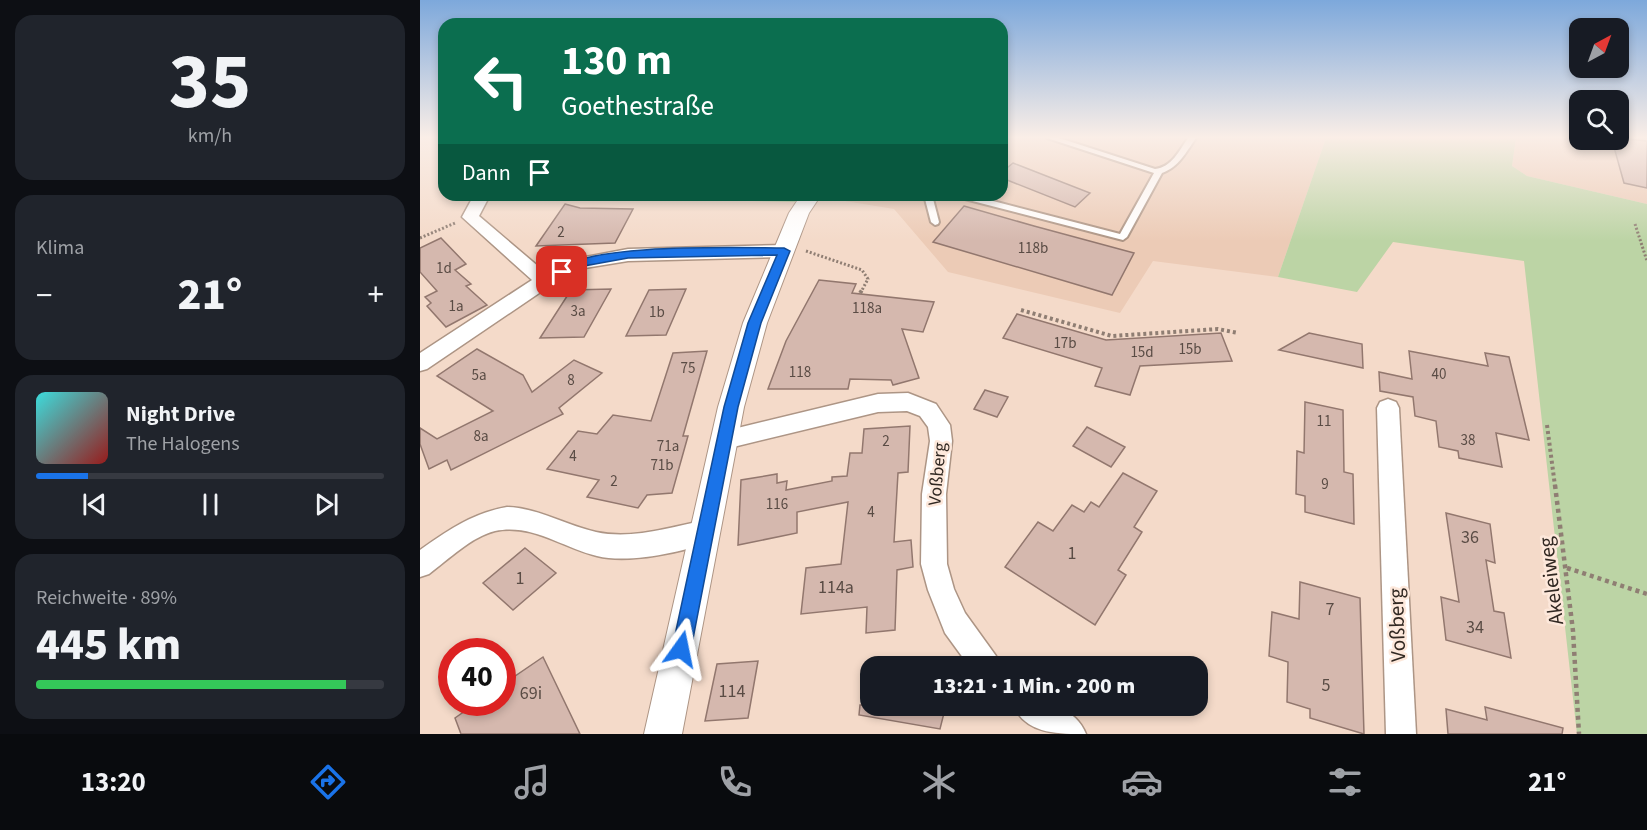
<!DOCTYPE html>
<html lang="de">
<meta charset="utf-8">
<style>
:root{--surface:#171b24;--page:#20242c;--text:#f1f3f6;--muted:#9ea1a6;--line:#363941;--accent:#1a73e8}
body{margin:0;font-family:"Source Sans 3",sans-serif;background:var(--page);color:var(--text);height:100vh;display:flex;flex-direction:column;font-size:22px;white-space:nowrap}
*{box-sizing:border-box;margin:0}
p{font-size:20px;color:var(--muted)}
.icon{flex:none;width:33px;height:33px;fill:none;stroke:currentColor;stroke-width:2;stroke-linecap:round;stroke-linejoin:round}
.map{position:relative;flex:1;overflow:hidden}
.drawer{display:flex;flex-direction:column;gap:15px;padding:15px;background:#0d0f14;width:420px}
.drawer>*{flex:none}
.banner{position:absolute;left:18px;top:18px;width:570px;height:183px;border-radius:18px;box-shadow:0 3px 9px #0003;background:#0b6e4f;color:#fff;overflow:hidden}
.needle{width:39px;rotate:41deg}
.fabs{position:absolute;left:1149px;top:18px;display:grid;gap:12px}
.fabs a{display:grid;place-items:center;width:60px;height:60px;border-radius:12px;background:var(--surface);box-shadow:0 3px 9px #0003;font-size:30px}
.speed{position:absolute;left:18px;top:638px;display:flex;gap:12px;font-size:30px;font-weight:700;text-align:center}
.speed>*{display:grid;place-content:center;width:78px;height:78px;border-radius:50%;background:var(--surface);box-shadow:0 3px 9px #0003;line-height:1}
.speed .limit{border:9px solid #d22;background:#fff;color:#111}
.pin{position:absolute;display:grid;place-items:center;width:51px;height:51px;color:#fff;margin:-26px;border-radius:12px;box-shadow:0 3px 9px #0006}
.me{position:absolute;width:66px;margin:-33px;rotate:12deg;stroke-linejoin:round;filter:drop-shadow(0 0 4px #0008)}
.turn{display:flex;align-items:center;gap:21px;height:126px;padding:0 24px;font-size:27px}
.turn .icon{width:78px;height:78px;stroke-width:2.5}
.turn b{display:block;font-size:42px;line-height:51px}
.then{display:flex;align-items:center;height:57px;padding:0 24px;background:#0003;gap:12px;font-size:22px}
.big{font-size:45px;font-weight:800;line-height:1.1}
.drawer .tile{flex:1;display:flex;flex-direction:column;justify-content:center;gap:9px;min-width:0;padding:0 21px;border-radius:18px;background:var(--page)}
.drawer .dial{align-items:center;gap:0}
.dial b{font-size:78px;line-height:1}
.song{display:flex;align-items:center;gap:18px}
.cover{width:72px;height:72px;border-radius:9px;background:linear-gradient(135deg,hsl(180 70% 55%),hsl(0 70% 35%))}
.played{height:6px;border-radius:3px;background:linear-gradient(90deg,var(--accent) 15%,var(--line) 15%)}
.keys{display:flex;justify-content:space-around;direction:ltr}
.heat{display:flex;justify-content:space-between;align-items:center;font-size:33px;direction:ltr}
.charge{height:9px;border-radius:4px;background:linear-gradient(90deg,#34c759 89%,var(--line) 0)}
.trip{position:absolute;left:440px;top:656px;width:348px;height:60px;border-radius:18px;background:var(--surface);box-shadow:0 3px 9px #0003;font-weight:800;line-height:60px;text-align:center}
.tabs{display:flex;height:96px;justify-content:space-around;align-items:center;background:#090b0e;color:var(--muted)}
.tabs .icon{width:42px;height:42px}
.tabs .selected{color:var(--accent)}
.tabs b{font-size:27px;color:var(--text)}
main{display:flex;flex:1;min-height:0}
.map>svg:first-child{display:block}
</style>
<main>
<section class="drawer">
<div class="tile dial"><b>35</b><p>km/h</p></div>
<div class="tile"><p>Klima</p>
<div class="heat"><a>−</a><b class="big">21°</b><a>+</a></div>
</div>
<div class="tile">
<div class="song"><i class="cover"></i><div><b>Night Drive</b><p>The Halogens</p></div></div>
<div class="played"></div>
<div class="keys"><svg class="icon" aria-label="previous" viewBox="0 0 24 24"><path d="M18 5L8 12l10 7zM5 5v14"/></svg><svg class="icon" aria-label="pause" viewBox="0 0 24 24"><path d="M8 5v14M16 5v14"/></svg><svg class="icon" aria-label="next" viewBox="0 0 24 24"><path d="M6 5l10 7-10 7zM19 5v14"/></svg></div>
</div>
<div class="tile"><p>Reichweite · 89%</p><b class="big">445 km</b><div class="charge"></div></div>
</section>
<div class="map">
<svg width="1227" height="734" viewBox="0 0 1227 734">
<rect width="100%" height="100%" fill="#f4dac9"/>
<g fill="#eccbb6">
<polygon points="582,138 906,138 858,277 733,261 700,313 528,272 474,209 419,200 422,195 582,195"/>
<polygon points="1096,138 1227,138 1227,204 1107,176 1092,166"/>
</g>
<g fill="#bcd4a5">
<polygon points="906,138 1096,138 1092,166 1107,176 1227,204 1227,734 1157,734 1104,261 973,242 937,292 858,277"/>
<polygon points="186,195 379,195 375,202 186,198"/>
</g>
<g fill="#d5b8ae" stroke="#92776e" stroke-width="1.5">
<polygon points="1198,138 1227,141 1227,188 1204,183 1192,140"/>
<polygon points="593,163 670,193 655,207 582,178 582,172"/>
<polygon points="145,204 160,208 213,209 195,243 116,246"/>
<polygon points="544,206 614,226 714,253 692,295 513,242"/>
<polygon points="21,238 46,264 35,270 51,284 46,286 67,305 26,327 7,306 11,303 5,297 17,291 0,272 0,248"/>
<polygon points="399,280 436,284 432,293 514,302 503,332 482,329 499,378 473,385 471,380 430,379 428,389 348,389 366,341"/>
<polygon points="191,289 164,337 120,338 151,290"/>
<polygon points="266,289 246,335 206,336 229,290"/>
<polygon points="597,314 686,340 801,333 812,361 720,366 710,395 675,386 682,368 583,338"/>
<polygon points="889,333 942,344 943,368 859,350"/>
<polygon points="57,349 103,375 112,392 154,360 182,373 139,408 143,414 31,470 27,460 9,469 0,444 0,428 17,439 73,411 17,376"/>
<polygon points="287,351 263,436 268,436 252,493 227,495 218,508 167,497 179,480 127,469 158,431 177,434 193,415 231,421 253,353"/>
<polygon points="989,351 1068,366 1065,353 1089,357 1109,440 1076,433 1082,467 1039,458 1038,451 1019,447 1016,421 995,416 993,397 960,391 959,372 992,379"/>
<polygon points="565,390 588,397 577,417 554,409"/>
<polygon points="885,402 923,410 924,472 933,474 934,524 885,512 885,496 876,494 877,451 884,453"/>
<polygon points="490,426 488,472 478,473 474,542 491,540 493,567 477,570 475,630 446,633 447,607 381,614 386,568 421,564 428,502 377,512 377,533 318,545 321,480 357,474 357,483 367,481 366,490 412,481 412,477 427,476 430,453 442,453 444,429"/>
<polygon points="667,427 705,447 691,467 653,446"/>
<polygon points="703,473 737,491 714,527 722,532 698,570 706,575 675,625 585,567 618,522 633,531 652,505 664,512 671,502 679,507"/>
<polygon points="1026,513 1070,524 1075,563 1066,560 1074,611 1084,613 1091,658 1026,640 1021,597 1039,602"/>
<polygon points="105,548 136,573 93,610 63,583"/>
<polygon points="880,582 940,598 944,734 890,718 890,709 867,702 868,662 849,656 852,612 879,619"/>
<polygon points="123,657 160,734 41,734 35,718 58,702 82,702 82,685"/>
<polygon points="338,661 328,718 285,721 297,664"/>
<polygon points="440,705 526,705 520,729 439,715"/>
<polygon points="1065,707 1143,728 1142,734 1028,734 1026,709 1067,720"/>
</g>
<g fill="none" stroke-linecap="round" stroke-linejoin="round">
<defs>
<g id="service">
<path d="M 627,138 L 639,138 L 735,169 C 752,167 759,151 768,138 L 776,138 C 766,152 759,167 742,173 L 707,237 L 703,240 L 537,197 L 536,195 L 550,195 L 700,234 L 734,173 Z"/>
<polygon points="504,195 512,195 519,222 518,224 515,225 511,222"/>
</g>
<g id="minor">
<polygon points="54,195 70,195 59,216 126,273 155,259 208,249 364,245 370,247 373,251 370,255 364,257 208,261 165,268 131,285 7,369 0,371 0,353 112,280 42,217"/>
<polygon points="488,393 516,404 530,425 532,441 526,494 527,564 534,589 545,613 576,656 580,666 549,666 525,633 508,590 501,564 502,494 510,441 508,427 500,416 487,411 458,412 305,449 297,447 294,440 297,433 305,431 458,394"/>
<polygon points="968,399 976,402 979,408 996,734 966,734 957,408 960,402"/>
<path d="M 87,507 C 119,508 145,525 176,532 C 212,540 251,527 286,520 L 295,524 L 299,532 L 295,540 C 264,552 209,564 177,556 C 143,548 112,523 75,531 C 51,537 29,559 9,574 L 0,577 L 0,550 C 28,530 53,513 87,507 Z"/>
<path d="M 593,705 C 622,705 653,702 666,734 C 637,734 606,734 593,705 Z"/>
</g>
<polygon id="tertiary" points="381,195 401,195 389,213 347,323 324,407 262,734 224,734 298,407 323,323 369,213"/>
</defs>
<use href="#service" stroke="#ad9585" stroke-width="4"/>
<use href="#minor" stroke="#ad9585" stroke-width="3"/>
<use href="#tertiary" stroke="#ad9585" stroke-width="2"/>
<g stroke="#8f7e73" stroke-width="3" stroke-dasharray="2 2" stroke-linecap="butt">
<polyline points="1215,224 1227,261"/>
<polyline points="0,238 35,223"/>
<polyline points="386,251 442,270 448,279 441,292"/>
</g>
<g stroke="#8f7e73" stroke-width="4" stroke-dasharray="3 3" stroke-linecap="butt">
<polyline points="440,293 442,290"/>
<polyline points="601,310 692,336 798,329 818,333"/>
<polyline points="1127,425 1135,486"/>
</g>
<g stroke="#8f7e73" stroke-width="4.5" stroke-dasharray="4 4" stroke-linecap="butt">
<polyline points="1135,485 1153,631 1159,734"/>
<polyline points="1147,568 1227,594"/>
</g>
<use href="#service" fill="#fff" fill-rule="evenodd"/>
<use href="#minor" fill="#fff" fill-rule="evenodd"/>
<use href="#tertiary" fill="#fff" fill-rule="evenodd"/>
</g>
<linearGradient id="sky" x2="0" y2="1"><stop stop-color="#7da8db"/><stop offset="0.57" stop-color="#faeee7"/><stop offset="1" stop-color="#faeee7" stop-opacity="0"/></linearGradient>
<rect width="1227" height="241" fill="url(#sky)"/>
<path fill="#1a73e8" stroke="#114b97" stroke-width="1.5" d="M 364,248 L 370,251 L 341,323 L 318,407 L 271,649 L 268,656 L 261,658 L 255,656 L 252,649 L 304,407 L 328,323 L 357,255 L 208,258 L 164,266 L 142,276 L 137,272 C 162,242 321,248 364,248 Z"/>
<g text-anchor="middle" stroke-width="5" stroke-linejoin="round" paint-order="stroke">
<g font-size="15" fill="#5a4c45">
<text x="141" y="237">2</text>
<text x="613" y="253">118b</text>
<text x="24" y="273">1d</text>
<text x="36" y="311">1a</text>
<text x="447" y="313">118a</text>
<text x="158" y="316">3a</text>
<text x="237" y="317">1b</text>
<text x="645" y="348">17b</text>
<text x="770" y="354">15b</text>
<text x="722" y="357">15d</text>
<text x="268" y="373">75</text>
<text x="380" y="377">118</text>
<text x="1019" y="379">40</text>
<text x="59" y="380">5a</text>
<text x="151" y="385">8</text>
<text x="904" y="426">11</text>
<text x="61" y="441">8a</text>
<text x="1048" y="445">38</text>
<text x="466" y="446">2</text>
<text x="248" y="451">71a</text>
<text x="153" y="461">4</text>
<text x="242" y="470">71b</text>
<text x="194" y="486">2</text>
<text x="905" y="489">9</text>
<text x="357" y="509">116</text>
<text x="451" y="517">4</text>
</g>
<g font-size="18" fill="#312822" stroke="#fde8db">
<text transform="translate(517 474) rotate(-85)" y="6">Voßberg</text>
</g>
<g font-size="18" fill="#5a4c45">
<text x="1050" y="543">36</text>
<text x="652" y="559">1</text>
<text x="100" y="584">1</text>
<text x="416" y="593">114a</text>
<text x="910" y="615">7</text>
<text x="1055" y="633">34</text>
<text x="906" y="691">5</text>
<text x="312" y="697">114</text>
<text x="111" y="699">69i</text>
</g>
<g font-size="21" fill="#312822" stroke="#fde8db">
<text transform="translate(1131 581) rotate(-97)" y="7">Akeleiweg</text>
<text transform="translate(977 625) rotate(-92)" y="7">Voßberg</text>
</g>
</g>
</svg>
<div class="fabs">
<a><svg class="needle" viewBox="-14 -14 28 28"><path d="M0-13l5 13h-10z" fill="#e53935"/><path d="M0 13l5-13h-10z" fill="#9ea1a6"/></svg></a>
<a><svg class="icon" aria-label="search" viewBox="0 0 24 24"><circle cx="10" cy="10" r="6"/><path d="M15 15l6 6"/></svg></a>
</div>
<div class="speed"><div class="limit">40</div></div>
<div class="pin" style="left:142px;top:272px;background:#d93025"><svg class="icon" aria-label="arrive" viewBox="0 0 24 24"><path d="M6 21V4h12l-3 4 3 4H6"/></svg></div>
<svg class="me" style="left:261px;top:649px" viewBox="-20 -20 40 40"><path d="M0-17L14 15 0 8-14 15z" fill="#1a73e8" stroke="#fff" stroke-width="4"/></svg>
<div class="trip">13:21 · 1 Min. · 200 m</div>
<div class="banner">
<div class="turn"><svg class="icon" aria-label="left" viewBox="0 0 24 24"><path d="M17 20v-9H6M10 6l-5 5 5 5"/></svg><div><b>130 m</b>Goethestraße</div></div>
<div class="then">Dann<svg class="icon" aria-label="arrive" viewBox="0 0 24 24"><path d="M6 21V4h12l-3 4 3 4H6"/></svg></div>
</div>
</div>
</main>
<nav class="tabs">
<b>13:20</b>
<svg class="icon selected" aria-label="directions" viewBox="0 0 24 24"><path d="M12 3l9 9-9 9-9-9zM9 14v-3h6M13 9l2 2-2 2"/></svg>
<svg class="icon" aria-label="music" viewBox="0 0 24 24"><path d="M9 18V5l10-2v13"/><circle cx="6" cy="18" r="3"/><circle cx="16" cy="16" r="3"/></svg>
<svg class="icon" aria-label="phone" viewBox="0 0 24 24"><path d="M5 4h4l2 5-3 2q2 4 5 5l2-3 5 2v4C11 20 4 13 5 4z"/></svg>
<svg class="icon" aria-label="climate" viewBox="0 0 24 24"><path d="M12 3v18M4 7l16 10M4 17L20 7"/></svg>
<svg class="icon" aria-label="car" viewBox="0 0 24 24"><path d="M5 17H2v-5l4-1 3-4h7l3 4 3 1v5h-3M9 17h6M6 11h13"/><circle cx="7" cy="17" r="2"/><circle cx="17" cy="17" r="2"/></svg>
<svg class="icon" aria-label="filters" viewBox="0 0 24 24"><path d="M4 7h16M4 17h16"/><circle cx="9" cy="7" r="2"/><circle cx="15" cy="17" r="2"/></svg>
<b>21°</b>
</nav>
